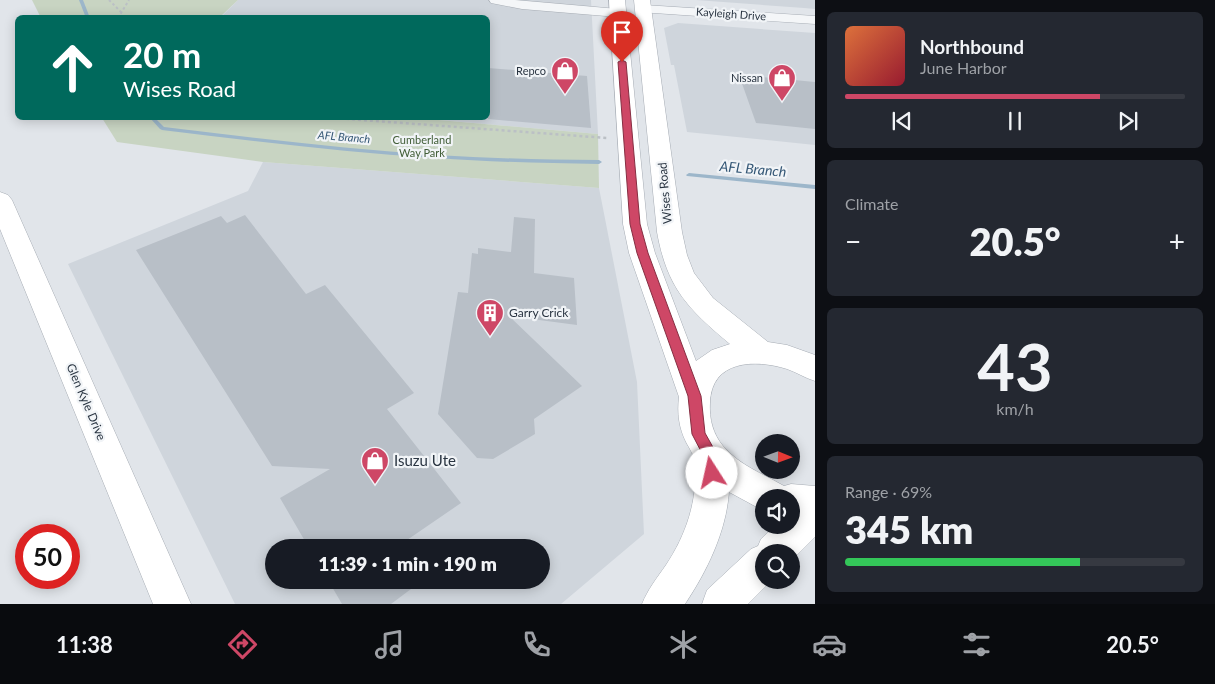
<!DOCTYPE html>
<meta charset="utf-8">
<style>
:root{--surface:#171b24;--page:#242831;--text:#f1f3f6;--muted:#9ea1a6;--line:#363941;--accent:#ce4766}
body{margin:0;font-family:Lato,sans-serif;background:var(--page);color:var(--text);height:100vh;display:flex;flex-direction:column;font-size:19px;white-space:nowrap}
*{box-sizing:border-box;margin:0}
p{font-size:16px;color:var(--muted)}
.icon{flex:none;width:28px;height:28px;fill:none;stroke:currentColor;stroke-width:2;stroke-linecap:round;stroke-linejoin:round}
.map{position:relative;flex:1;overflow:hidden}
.side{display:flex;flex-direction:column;gap:12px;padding:12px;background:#0d0f14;width:400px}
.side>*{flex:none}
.top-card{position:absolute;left:15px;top:15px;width:475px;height:105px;border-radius:8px;box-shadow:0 2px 12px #0003;background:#00695c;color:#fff;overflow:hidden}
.needle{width:32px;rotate:91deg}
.controls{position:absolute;left:755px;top:434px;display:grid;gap:10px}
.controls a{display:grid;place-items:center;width:45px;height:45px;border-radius:50%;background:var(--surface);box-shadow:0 2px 12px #0003;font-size:25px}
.speed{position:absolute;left:15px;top:524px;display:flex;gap:10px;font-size:25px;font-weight:700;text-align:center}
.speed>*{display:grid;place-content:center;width:65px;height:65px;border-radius:50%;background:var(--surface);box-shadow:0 2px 12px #0003;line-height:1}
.speed .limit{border:8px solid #d22;background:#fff;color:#111}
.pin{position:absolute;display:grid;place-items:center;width:42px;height:42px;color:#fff;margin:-51px -21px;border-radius:50% 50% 50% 0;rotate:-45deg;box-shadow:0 0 5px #0007}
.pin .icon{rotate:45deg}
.me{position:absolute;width:55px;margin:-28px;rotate:350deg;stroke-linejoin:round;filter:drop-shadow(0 0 4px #0008)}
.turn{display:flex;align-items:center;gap:18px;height:105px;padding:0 25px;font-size:22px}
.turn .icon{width:65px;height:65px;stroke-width:2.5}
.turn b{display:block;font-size:35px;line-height:42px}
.big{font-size:38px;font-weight:800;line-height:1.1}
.side .card{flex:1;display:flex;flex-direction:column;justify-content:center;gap:8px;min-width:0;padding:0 18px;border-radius:8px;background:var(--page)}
.side .dial{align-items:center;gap:0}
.dial b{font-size:65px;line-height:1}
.song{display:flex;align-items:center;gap:15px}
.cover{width:60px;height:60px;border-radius:8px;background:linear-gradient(135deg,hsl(20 70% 55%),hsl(350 70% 35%))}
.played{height:5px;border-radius:2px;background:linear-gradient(90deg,var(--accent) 75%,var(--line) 75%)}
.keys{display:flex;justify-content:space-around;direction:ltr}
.heat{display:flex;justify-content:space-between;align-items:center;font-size:28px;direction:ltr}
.charge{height:8px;border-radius:4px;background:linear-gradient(90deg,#34c759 69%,var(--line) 0)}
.trip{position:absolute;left:265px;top:539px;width:285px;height:50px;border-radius:25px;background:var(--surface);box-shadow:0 2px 12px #0003;font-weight:800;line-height:50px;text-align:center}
.tab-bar{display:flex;height:80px;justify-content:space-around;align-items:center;background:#090b0e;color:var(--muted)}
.tab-bar .icon{width:35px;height:35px}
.tab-bar .active{color:var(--accent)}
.tab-bar b{font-size:22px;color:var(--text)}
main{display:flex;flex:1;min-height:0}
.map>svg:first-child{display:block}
</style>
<main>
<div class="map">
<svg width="815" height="604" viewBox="0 0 815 604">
<rect width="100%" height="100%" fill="#e1e5ea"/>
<g fill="#cfd5dc" fill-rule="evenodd">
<polygon points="238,0 591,0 598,134 416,118 488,118 488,18 220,18"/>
<polygon points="696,0 815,0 815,9 804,8"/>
<polygon points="678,23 815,33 815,145 687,132 674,65 671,65 664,28"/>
<path d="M 263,162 L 599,188 L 637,382 L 644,534 L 561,604 L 235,604 L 68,264 L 248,191 ZM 274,548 L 541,548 L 541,580 L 274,580 Z"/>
</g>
<g fill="#c8d4c2">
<polygon points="32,0 238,0 220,17 41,18"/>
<polygon points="102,118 416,118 598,134 599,188 263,162 117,142"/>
</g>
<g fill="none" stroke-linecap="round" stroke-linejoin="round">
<g fill="#9cb6ca" fill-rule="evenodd">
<polygon points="79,0 83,0 90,18 86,18"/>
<path d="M 150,118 L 155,118 L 164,127 C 254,138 345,149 436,155 C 490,158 544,160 599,160 L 602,162 L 599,164 C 544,163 490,162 435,158 C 344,152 253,141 162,130 L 160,129 Z"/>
<polygon points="689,173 815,185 815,189 687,176 686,175"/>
</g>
</g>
<g fill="#b8bfc7">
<polygon points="488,68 587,76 591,128 488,119"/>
<polygon points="739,75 815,82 815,129 756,123"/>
<polygon points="245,215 306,294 325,285 414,393 387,409 461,503 407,540 412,548 309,548 280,498 330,469 272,466 136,250 221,216 227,223"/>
<polygon points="514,217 535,219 534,273 574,278 577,325 509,316 582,386 534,419 535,434 493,459 477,458 438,414 458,292 468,293 472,253 478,254 478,248 511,252"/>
<polygon points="328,580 423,580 391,604 342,604"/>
</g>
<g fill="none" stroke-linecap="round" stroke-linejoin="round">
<defs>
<g id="street">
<polygon points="489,0 515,0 618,9 624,13 618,17 522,9 491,3"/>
<polygon points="644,5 815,16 815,24 639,12 638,9 639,6"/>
</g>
<g id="secondary">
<path d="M 609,0 L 625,0 L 647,224 L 655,253 L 696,361 L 712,350 L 730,344 C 688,309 667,288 657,232 L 634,0 L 650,0 L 682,232 L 687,255 L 694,273 L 713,298 L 768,342 L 787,345 L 815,355 L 815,381 C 805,378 796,372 787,369 C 755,359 711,360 710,403 C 709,419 713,434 723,446 C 739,465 763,474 784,486 L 791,484 L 815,486 L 815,537 L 791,561 L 791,552 L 764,552 L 764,580 L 772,580 L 748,604 L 702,604 L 707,590 L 751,549 L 758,546 L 761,539 L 776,525 L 791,525 L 791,498 L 764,498 L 764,511 L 729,492 C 726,532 707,571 685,604 L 642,604 C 648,589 657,578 666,565 C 686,535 698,500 695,463 C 695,456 689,448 686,442 C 679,428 677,413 679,397 L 629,253 L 623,224 Z"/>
<polygon points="0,192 8,195 12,200 191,604 153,604 0,229"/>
</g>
</defs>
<use href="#street" stroke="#a6acb4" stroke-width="1"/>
<use href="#secondary" stroke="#a6acb4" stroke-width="1"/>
<g stroke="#bbc0c5" stroke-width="2" stroke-dasharray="2.5 2.5" stroke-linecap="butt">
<polyline points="109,0 121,12"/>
<polyline points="118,18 129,0"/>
</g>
<polyline stroke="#bbc0c5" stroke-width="2.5" stroke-dasharray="3 3" stroke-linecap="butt" points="334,118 607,138"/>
<use href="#street" fill="#f4f6f8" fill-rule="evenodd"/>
<use href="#secondary" fill="#fff" fill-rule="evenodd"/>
</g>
<polygon fill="#ce4766" stroke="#862e42" points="622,60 626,62 640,224 648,253 701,396 705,433 719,458 717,477 712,479 707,477 705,473 705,459 692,434 688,396 637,253 630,224 618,62"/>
<defs>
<symbol id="shop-pin" viewBox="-11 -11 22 30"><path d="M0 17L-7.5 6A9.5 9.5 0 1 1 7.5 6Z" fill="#ce4766" stroke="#f1f4f7"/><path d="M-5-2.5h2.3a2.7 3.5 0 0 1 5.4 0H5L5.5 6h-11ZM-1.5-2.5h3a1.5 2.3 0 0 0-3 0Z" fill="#fff"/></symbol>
<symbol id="building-pin" viewBox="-11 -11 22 30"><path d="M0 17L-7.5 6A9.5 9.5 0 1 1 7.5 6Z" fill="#ce4766" stroke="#f1f4f7"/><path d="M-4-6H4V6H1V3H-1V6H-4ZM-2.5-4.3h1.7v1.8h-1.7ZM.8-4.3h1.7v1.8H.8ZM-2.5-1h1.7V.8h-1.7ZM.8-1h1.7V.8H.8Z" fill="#fff"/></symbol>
</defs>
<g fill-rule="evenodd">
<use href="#shop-pin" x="549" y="55" width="32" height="43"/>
<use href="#shop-pin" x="766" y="62" width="32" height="43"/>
<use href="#building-pin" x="474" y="297" width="32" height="43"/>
<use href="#shop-pin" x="359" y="445" width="32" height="43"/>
</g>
<g text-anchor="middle" stroke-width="4.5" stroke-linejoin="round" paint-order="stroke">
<g font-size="11" fill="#293441" stroke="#f1f4f7">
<text transform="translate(731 14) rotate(4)" y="4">Kayleigh Drive</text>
</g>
<g font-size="11" fill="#293441" stroke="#f1f4f7" text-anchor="end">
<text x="546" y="75">Repco</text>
<text x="763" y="82">Nissan</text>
</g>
<g font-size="11" font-style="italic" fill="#335675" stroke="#f1f4f7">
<text transform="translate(344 137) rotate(5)" y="4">AFL Branch</text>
</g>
<g font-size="11" fill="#415d37" stroke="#f1f4f7">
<text x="422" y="144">Cumberland<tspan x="422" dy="13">Way Park</tspan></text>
</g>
<g font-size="12" fill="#293441" stroke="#f1f4f7">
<text transform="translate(665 193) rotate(-95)" y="4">Wises Road</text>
<text transform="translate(86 402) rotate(67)" y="4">Glen Kyle Drive</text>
</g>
<g font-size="12" fill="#293441" stroke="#f1f4f7" text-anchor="start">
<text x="509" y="317">Garry Crick</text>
</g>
<g font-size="14" font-style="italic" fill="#335675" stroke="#f1f4f7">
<text transform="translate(753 169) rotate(5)" y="5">AFL Branch</text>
</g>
<g font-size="15" fill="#293441" stroke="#f1f4f7" text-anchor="start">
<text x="394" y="466">Isuzu Ute</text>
</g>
</g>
</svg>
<div class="controls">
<a><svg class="needle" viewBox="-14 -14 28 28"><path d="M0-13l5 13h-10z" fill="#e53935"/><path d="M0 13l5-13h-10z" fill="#9ea1a6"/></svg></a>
<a><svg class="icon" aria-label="sound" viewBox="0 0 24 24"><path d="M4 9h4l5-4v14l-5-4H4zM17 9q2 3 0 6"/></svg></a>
<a><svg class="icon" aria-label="search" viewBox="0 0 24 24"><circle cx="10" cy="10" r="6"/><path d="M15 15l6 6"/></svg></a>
</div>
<div class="speed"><div class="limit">50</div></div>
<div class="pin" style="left:622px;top:62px;background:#d93025"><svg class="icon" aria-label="arrive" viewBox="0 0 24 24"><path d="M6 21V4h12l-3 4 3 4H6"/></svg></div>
<svg class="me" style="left:712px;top:473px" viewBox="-20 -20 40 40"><circle r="19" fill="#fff"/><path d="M0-13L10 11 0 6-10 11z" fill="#ce4766"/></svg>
<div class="trip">11:39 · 1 min · 190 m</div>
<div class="top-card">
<div class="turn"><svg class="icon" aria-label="ahead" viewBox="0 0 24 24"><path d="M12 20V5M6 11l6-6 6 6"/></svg><div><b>20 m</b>Wises Road</div></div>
</div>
</div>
<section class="side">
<div class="card">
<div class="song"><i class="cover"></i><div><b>Northbound</b><p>June Harbor</p></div></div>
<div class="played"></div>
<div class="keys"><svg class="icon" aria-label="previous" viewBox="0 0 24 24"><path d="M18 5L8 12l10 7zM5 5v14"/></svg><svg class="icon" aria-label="pause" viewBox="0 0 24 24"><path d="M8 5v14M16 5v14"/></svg><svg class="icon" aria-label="next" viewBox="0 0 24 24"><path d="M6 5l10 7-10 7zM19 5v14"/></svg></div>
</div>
<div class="card"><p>Climate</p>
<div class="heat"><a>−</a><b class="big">20.5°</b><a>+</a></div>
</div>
<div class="card dial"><b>43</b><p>km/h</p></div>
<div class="card"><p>Range · 69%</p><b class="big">345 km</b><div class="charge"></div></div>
</section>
</main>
<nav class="tab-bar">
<b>11:38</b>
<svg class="icon active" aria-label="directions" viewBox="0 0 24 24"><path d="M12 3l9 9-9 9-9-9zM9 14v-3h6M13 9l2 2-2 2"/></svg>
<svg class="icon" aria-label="music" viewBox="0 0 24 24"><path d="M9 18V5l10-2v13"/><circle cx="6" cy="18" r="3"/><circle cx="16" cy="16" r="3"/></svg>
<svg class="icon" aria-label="phone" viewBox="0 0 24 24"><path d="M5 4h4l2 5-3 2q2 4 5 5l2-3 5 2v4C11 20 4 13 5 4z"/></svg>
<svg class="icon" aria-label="climate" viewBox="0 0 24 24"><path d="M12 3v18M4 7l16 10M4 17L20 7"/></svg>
<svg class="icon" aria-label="car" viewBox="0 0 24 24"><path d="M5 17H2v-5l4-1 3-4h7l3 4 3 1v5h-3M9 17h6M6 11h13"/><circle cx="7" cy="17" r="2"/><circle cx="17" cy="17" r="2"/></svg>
<svg class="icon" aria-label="filters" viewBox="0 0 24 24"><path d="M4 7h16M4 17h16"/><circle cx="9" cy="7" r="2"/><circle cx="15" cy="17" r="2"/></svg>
<b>20.5°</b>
</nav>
